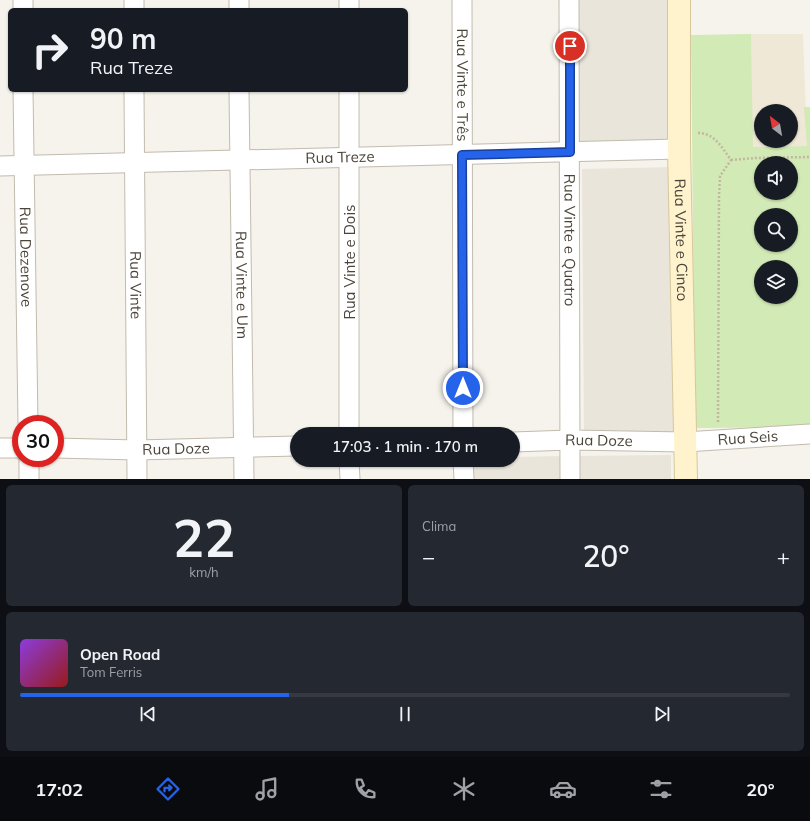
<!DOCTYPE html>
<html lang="pt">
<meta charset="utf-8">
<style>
:root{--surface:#171b24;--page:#242831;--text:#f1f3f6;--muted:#9ea1a6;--line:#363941;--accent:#2563eb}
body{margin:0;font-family:Mulish,sans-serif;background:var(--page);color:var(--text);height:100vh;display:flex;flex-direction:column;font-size:15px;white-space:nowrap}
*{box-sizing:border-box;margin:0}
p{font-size:13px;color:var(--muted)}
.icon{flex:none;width:22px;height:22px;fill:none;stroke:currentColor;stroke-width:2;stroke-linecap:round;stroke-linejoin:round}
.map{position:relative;height:479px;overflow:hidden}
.panel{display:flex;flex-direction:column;gap:6px;padding:6px;background:#0d0f14;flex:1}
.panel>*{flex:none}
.top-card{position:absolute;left:8px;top:8px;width:400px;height:84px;border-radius:6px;box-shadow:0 1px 3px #0004;background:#171b24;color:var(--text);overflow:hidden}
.needle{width:26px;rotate:329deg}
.tools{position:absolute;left:754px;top:104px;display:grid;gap:8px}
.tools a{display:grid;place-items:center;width:44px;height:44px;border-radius:50%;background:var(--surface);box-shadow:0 1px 3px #0004;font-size:20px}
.speed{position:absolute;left:12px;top:415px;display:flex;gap:8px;font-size:20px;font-weight:700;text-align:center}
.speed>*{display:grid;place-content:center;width:52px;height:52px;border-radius:50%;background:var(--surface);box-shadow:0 1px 3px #0004;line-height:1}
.speed .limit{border:6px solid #d22;background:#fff;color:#111}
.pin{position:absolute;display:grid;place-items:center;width:34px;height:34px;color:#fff;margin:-17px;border:2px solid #fff;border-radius:50%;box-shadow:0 1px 4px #0007}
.me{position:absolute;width:44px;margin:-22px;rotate:0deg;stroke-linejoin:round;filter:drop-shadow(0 0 3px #0008)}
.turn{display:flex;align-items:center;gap:14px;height:84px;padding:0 16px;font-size:18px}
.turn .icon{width:52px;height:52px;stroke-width:2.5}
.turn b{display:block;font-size:28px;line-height:34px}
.big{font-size:30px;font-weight:600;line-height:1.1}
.panel .card{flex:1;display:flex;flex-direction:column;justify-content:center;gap:6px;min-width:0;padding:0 14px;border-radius:6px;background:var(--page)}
.panel .dial{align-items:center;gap:0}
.dial b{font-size:52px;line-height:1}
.song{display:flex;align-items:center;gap:12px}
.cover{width:48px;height:48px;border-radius:6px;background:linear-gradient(135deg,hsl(270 70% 55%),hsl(0 70% 35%))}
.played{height:4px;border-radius:2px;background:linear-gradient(90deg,var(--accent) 35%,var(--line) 35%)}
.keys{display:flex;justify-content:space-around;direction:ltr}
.heat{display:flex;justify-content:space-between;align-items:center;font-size:22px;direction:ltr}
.panel .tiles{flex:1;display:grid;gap:6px;grid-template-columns:1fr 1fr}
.card:last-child{grid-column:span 2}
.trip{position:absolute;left:290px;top:427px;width:230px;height:40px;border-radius:20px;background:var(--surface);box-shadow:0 1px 3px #0004;font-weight:600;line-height:40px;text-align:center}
.tab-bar{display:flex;height:64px;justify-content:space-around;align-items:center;background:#090b0e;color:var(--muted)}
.tab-bar .icon{width:28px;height:28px}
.tab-bar .current{color:var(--accent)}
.tab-bar b{font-size:18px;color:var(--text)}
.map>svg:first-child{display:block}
</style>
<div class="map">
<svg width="810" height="479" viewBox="0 0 810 479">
<rect width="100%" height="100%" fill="#f6f3ec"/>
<g fill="#eae5da">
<polygon points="578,0 671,0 672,142 579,144"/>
<polygon points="674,167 677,435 584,437 582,169"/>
<polygon points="671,455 671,479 579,479 578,456"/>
<polygon points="563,456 563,479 470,479 470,460 513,460 513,457"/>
</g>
<path fill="#efe8d6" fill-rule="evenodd" d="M 751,34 L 803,34 L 807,146 L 752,147 ZM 761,111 L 791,111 L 791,141 L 761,141 Z"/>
<path fill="#d2eab5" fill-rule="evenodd" d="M 751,34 L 753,147 L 807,146 L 804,107 L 810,107 L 810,427 L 695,428 L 691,35 ZM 761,163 L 791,163 L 791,193 L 761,193 ZM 761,215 L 791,215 L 791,245 L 761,245 ZM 761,267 L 791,267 L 791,297 L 761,297 Z"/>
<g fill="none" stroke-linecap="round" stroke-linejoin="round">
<defs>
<g id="street">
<polyline points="23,0 23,10"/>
<polyline points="239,0 239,10"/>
<polyline points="349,0 349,10"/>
<path id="s1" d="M 462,0 L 463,434"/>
<path id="s2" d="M 569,0 L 570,479"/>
<polyline points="134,10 134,0"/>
<path id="s3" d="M 23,90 L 28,424"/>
<path id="s4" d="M 134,90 L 137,479"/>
<path id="s5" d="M 239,90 L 244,479"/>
<path id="s6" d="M 0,166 L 679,149"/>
<polyline points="349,434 349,90"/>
<path id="s7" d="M 513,442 L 570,440 L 685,442 L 810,434"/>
<polyline points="0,448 21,448"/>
<path id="s8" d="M 55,448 L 137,450 L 297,446"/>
<polyline points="29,458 29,479"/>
<polyline points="349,460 350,479"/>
<polyline points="463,460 464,479"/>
</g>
<g id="secondary">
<path id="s9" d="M 679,0 L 679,149 L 686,479"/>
</g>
</defs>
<use href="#street" stroke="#c2bbae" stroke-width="21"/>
<use href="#secondary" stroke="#d6c79b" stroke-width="24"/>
<g stroke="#c4b79f" stroke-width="2.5" stroke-dasharray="2 2" stroke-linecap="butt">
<path d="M 698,133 C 715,133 722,148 731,160 L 720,176 L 719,197 L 718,422"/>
<polyline points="731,160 756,158 810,157"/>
</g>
<use href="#street" stroke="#fff" stroke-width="19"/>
<use href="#secondary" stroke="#fff3cd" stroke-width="22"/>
</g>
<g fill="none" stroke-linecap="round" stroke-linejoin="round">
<defs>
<polyline id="route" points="463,388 462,155 570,152 570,46"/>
</defs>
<use href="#route" stroke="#184099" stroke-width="10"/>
<use href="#route" stroke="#2563eb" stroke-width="7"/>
</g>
<g text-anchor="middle" stroke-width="3" stroke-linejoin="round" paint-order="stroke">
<g font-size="15" fill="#4b4439" stroke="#fff">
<text dy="5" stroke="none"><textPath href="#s1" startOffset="85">Rua Vinte e Três</textPath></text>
<text dy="5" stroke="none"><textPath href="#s6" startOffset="340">Rua Treze</textPath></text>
<text dy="5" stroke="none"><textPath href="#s2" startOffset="240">Rua Vinte e Quatro</textPath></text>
<text dy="5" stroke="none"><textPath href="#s9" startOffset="240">Rua Vinte e Cinco</textPath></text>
<text dy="5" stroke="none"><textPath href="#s3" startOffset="167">Rua Dezenove</textPath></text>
<text transform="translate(350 262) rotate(-90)" y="5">Rua Vinte e Dois</text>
<text dy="5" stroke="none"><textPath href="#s4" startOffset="195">Rua Vinte</textPath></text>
<text dy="5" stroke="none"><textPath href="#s5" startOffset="195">Rua Vinte e Um</textPath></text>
<text dy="5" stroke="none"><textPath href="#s7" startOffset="235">Rua Seis</textPath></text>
<text dy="5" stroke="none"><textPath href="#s7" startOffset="86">Rua Doze</textPath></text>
<text dy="5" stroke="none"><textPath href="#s8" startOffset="121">Rua Doze</textPath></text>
</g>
</g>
</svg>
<div class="tools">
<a><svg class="needle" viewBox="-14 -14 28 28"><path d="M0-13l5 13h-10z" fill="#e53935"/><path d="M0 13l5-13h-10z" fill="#9ea1a6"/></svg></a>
<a><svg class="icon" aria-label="sound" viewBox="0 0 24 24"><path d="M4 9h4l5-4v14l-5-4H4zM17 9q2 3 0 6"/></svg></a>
<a><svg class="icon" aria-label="search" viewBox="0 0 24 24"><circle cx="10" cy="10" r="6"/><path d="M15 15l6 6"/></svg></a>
<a><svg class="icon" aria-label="layers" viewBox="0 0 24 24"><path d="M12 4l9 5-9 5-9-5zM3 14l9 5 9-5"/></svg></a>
</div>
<div class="speed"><div class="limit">30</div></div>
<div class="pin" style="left:570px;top:46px;background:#d93025"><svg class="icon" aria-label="arrive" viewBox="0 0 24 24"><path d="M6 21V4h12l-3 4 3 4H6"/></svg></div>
<svg class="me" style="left:463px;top:388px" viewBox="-20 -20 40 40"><circle r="17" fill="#2563eb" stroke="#fff" stroke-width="3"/><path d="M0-11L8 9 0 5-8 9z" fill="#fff"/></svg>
<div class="trip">17:03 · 1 min · 170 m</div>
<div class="top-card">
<div class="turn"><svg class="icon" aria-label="right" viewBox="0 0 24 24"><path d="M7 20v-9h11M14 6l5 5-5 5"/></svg><div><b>90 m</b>Rua Treze</div></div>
</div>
</div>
<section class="panel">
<div class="tiles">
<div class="card dial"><b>22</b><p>km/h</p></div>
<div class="card"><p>Clima</p>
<div class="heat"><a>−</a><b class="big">20°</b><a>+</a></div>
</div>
<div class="card">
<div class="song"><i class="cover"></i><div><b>Open Road</b><p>Tom Ferris</p></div></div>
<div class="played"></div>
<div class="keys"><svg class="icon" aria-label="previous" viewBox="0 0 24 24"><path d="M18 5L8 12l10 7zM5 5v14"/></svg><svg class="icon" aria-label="pause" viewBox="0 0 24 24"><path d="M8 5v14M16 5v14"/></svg><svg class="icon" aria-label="next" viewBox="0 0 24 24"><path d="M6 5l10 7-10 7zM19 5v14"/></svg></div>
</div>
</div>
</section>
<nav class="tab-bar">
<b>17:02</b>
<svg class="icon current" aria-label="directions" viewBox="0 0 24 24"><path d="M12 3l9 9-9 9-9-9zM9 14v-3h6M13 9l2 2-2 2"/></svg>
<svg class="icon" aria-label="music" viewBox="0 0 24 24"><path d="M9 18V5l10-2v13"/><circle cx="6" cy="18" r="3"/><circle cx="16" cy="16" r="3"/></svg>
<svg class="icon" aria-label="phone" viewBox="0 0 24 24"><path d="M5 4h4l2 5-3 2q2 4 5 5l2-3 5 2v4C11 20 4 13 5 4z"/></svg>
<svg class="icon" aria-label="climate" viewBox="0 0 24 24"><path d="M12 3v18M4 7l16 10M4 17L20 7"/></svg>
<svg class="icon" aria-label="car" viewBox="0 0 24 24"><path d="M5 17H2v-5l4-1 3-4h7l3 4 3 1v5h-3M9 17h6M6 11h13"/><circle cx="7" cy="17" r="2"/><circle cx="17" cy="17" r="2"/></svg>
<svg class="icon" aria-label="filters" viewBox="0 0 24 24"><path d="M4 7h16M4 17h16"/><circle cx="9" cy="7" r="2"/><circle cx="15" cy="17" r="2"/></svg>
<b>20°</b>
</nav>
